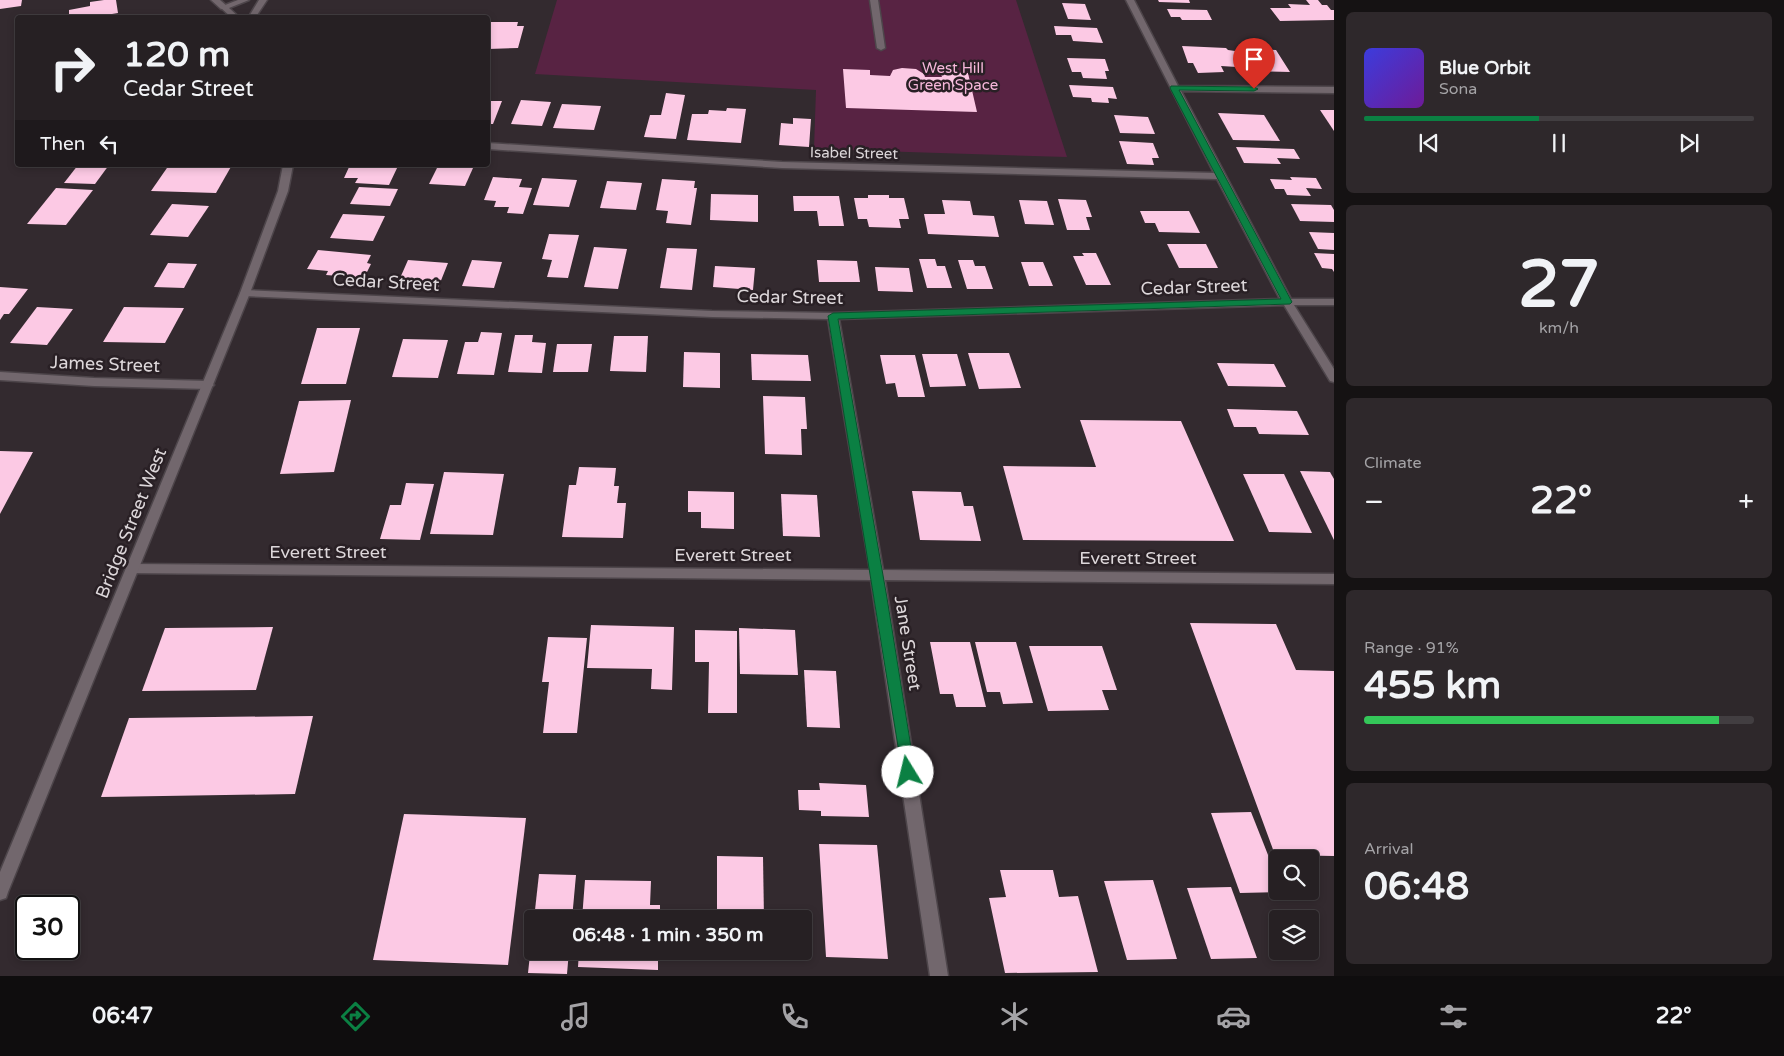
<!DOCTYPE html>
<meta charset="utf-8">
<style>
:root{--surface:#262023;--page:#2e282b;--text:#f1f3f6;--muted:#a4a3a6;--line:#423e41;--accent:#0b8043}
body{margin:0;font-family:"Varela Round",sans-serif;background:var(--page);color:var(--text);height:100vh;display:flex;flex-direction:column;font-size:19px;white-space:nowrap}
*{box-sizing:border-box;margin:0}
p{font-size:16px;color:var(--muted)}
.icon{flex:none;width:28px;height:28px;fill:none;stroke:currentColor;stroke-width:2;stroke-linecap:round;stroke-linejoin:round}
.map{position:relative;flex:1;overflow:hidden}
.sheet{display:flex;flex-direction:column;gap:12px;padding:12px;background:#151213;width:450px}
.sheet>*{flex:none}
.banner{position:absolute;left:15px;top:15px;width:475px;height:152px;border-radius:5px;box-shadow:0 2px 8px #0003,0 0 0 1px var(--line);background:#262023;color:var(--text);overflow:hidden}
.tools{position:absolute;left:1269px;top:850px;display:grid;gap:10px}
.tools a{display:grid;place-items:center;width:50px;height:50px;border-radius:5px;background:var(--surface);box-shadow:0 2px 8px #0003,0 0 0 1px var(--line);font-size:25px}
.speed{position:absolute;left:15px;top:895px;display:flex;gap:10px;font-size:25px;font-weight:700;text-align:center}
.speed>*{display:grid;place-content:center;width:65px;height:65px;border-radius:50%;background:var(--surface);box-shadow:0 2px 8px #0003,0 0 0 1px var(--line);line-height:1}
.speed .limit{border:2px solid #111;border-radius:8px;background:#fff;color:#111}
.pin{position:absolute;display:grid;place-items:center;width:42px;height:42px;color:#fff;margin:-51px -21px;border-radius:50% 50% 50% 0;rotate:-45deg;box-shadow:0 0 5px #0007}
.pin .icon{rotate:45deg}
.me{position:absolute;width:55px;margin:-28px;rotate:351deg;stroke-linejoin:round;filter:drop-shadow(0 0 4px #0008)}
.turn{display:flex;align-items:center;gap:18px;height:105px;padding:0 25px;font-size:22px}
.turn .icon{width:65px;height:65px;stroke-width:2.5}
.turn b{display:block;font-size:35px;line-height:42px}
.then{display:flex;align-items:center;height:48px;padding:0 25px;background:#0003;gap:10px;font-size:19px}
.big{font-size:38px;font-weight:800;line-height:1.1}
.sheet .tile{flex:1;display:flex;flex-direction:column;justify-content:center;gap:8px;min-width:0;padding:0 18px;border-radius:8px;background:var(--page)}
.sheet .dial{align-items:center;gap:0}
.dial b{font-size:65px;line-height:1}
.song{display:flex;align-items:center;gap:15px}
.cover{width:60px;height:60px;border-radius:8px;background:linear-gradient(135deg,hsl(240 70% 55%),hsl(280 70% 35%))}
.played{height:5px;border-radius:2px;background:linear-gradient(90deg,var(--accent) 45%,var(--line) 45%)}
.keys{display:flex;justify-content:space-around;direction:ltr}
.heat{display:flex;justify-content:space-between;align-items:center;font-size:28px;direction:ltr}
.charge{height:8px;border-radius:4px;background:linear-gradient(90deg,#34c759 91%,var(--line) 0)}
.trip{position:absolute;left:524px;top:910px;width:288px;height:50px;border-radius:5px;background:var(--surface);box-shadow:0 2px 8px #0003,0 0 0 1px var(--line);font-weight:800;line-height:50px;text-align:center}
.tab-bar{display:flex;height:80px;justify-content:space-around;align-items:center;background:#0f0d0e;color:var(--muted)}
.tab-bar .icon{width:35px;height:35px}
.tab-bar .on{color:var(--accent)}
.tab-bar b{font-size:22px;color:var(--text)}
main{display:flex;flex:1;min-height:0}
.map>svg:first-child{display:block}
</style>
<main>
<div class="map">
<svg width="1334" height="976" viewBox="0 0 1334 976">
<rect width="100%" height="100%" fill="#332a2f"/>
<polygon fill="#582343" points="557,0 1016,0 1067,157 814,149 816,90 535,74"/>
<g fill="#fcc9e4">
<polygon points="0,0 22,0 21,6 0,9"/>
<polygon points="104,0 116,0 118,13 88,18 69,18 69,10 90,6 90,2"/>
<polygon points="1158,0 1189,0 1190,3 1159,2"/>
<polygon points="1306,0 1318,0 1322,5 1327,5 1331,10 1334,10 1334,20 1280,21 1270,8 1291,8 1288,4 1310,5"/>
<polygon points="1062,3 1085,4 1091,20 1068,19"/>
<polygon points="1167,9 1207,10 1212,20 1182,20 1180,17 1171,17"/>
<polygon points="307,15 343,16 343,18 306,18"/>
<polygon points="488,22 518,22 517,26 524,26 518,48 488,49"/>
<polygon points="1054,26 1097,28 1103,43 1073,41 1071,35 1056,35"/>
<polygon points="1182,46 1226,48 1228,50 1235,51 1242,62 1234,62 1237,67 1221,66 1224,72 1198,73 1193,63 1188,63"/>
<polygon points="1255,49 1276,50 1290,72 1253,71 1245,57 1261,57"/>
<polygon points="1067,58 1105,59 1109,71 1105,71 1107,79 1083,78 1081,72 1072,72"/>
<polygon points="902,68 916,69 924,74 925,77 942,77 940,72 968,73 977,112 846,108 843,69 870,70 870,75 890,76 893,70"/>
<polygon points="1069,85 1113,87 1117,99 1108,98 1109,103 1092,102 1091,98 1073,97"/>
<polygon points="666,93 685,95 676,139 644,137 650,115 661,115"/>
<polygon points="521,100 551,102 542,126 511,124"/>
<polygon points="488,101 502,101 493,124 488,124"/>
<polygon points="562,104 601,106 594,130 553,128"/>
<polygon points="727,108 746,109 741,143 687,140 692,114 708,114 709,110 726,111"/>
<polygon points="1320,110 1334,110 1334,131"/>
<polygon points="1218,113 1264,115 1280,141 1233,140"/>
<polygon points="1114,115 1148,117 1155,134 1120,133"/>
<polygon points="793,118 811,119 809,147 779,145 781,123 793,124"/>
<polygon points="1119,141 1153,143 1159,158 1152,158 1154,165 1127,164"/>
<polygon points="1236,147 1294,149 1300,159 1277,158 1281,164 1244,163"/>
<polygon points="78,165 109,165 95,184 64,183"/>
<polygon points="169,165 232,165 216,193 151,191"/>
<polygon points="350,165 382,165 398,166 389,185 355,183 358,178 344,178"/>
<polygon points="438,166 473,168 465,186 429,184"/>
<polygon points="493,177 522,179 519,187 532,188 523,214 507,213 509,207 494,207 496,201 484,200"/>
<polygon points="1290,177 1316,178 1322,189 1306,188 1311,196 1287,195 1284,189 1275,189 1270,179 1292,180"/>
<polygon points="542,178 577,180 569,207 533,205"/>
<polygon points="662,179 695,181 694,188 697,188 691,225 666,223 668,211 656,210"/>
<polygon points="607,181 642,183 636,210 600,208"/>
<polygon points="359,187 398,189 390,206 350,204"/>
<polygon points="56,188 93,190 66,225 27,224"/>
<polygon points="711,194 758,195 758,222 710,220"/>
<polygon points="868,195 889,195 889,198 904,198 909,219 899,219 901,228 869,227 867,219 858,219 854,198 868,198"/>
<polygon points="793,196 839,196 844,226 819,226 817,211 794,211"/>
<polygon points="1058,199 1086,200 1092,217 1086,217 1090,230 1067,230"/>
<polygon points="942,200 970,201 973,215 994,216 999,237 928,234 924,214 945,214"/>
<polygon points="1019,200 1047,201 1054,225 1025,224"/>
<polygon points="172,204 209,206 188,237 150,235"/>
<polygon points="1291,204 1331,205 1334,210 1334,222 1300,221"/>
<polygon points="1140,211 1189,211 1200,233 1159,232 1155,223 1145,223"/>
<polygon points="343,214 385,216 373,241 330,238"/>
<polygon points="1309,232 1334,233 1334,250 1318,249"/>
<polygon points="549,234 579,235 568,278 547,277 552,260 542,259"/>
<polygon points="1167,244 1206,244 1218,268 1179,268"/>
<polygon points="594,247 627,249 618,289 584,287"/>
<polygon points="667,248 697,249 692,290 660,288"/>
<polygon points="318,250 371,255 367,263 371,264 364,278 326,275 328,271 307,269"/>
<polygon points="1082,253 1096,253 1111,285 1086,285 1073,256 1084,256"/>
<polygon points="1314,253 1334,254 1334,272 1332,269 1322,268"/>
<polygon points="919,259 935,259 937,266 945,266 952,288 927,288"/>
<polygon points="408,260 448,263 438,288 397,285"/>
<polygon points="472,260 502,262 494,288 462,286"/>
<polygon points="817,260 857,261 860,282 819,282"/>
<polygon points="958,260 973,260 975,266 985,266 993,289 967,289"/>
<polygon points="1021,262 1043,262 1053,286 1029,286"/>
<polygon points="168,263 197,264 184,288 154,287"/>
<polygon points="715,266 755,268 753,290 713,287"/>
<polygon points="875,267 909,268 913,292 878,291"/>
<polygon points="0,287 28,289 9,314 4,314 0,320"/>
<polygon points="37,307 73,309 47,345 10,343"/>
<polygon points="124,307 184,308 165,343 103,342"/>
<polygon points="317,328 360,328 346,384 301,384"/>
<polygon points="481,332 502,333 494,375 457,374 465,342 478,342"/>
<polygon points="515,335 533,335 532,342 546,343 542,373 508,372"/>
<polygon points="614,336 648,336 646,372 610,371"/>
<polygon points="403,339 448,340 438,378 392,377"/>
<polygon points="557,344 592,344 588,372 553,372"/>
<polygon points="684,352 720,353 720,388 683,387"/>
<polygon points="968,353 1009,353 1021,388 979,389"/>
<polygon points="751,354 808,355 811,381 752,380"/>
<polygon points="922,354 957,354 966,386 930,387"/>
<polygon points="880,355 915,355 925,397 898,397 895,383 886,384"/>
<polygon points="1217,363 1274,364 1286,387 1228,386"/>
<polygon points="763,396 805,397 807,429 801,429 802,455 765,454"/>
<polygon points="351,400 334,472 280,474 299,401"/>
<polygon points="1227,409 1297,411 1309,435 1259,434 1256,427 1234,427"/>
<polygon points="1080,420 1181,421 1234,541 1023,540 1003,466 1096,467"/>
<polygon points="0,451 33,452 0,514"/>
<polygon points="579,467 616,468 614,486 619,486 617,503 626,503 623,538 562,537 569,485 576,485"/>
<polygon points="1300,471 1330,472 1334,479 1334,540"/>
<polygon points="444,472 504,474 493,535 430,534"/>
<polygon points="1243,474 1284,474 1312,533 1269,532"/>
<polygon points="406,483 434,484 420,540 380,539 390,505 401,505"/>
<polygon points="688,491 734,492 734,529 701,528 701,512 688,512"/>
<polygon points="912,491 961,492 964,506 973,506 981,541 920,540"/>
<polygon points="781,494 817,495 820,537 783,536"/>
<polygon points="1190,623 1276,624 1296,670 1334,671 1334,856 1275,855"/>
<polygon points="591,625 674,627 672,690 651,689 652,669 587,668"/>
<polygon points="273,627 256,690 142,691 165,628"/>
<polygon points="739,628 795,630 798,675 740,674"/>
<polygon points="695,630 737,631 737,713 708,713 709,662 695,662"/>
<polygon points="548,637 587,638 577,733 543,733 549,682 542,682"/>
<polygon points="930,642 970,642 986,707 956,707 953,694 940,694"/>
<polygon points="975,642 1016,642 1033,703 1003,704 1000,692 987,692"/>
<polygon points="1029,646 1102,646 1117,690 1102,690 1109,710 1048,711"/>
<polygon points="804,670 836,671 840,728 807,727"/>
<polygon points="313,716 295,794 101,797 129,718"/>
<polygon points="819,783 866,785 869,817 821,816 821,811 799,810 798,790 820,790"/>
<polygon points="1251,812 1278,880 1278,892 1240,893 1211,813"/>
<polygon points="404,814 526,818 508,965 373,960"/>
<polygon points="819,844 877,845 888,959 826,957"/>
<polygon points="717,856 763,857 764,919 717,919"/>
<polygon points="1000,870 1053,870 1059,897 1078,896 1098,972 1005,973 989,898 1006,897"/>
<polygon points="539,874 576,875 572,919 534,919"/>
<polygon points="585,880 651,881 650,905 660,905 660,919 582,919"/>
<polygon points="1153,880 1177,959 1127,960 1104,881"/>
<polygon points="1231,887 1257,958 1211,959 1187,888"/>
<polygon points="531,945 532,951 569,951 567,974 528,973"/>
<polygon points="579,951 658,951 658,970 578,967"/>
<polygon points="717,951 765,951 766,959 717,957"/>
</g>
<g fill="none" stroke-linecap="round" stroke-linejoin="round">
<defs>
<polygon id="service" points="870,0 878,0 885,48 881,50 877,48"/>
<g id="minor">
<polygon points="211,0 220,0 228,7 221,9"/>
<polygon points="1126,0 1134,0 1178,86 1334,87 1334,93 1181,91 1291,299 1334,299 1334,305 1294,305 1334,369 1334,382 1330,381 1284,305 839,319 883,570 1334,574 1334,584 885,580 948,976 930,976 871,580 128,573 126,569 128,565 133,564 870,570 828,319 712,317 245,296 240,293 245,290 712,311 833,313 1280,299 1217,179 782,168 488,149 488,143 782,162 1214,173"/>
<polygon points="0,372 94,378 208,381 214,385 208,389 94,386 0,380"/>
</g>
<g id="tertiary">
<polygon points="238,0 249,0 229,8 240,18 232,18 220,7"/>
<polygon points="259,0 267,0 255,18 248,18"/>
<polygon points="283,165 293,165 288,191 250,293 8,892 6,898 0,900 0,872 240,293 278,191"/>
</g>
</defs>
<use href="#service" stroke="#4d454a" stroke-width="3"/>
<use href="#minor" stroke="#4d454a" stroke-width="3"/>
<use href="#tertiary" stroke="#4d454a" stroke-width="3"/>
<use href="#service" fill="#72676d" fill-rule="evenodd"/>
<use href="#minor" fill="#72676d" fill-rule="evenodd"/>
<use href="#tertiary" fill="#72676d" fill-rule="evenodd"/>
</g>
<polygon fill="#0b8043" stroke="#07532c" points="1171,86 1254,87 1258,89 1254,91 1179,90 1292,302 1290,304 838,319 887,598 915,772 913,777 908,778 903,777 828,316 833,313 1281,299 1170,88"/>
<g text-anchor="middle" stroke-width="5" stroke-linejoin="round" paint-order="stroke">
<g font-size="15" fill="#f6b7da" stroke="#292025">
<text x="953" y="73">West Hill<tspan x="953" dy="17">Green Space</tspan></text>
</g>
<g font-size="15" fill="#ddd7da" stroke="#292025">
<text transform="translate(854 153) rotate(1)" y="5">Isabel Street</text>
</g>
<g font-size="18" fill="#ddd7da" stroke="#292025">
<text transform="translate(386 282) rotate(3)" y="6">Cedar Street</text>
<text transform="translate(1194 287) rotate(-2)" y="6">Cedar Street</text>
<text transform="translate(790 297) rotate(1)" y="6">Cedar Street</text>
<text transform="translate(105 364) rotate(2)" y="6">James Street</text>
<text transform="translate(131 523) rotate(-68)" y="6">Bridge Street West</text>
<text x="328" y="558">Everett Street</text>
<text x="733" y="561">Everett Street</text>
<text x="1138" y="564">Everett Street</text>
<text transform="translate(908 643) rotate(81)" y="6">Jane Street</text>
</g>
</g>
</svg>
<div class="tools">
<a><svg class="icon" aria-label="search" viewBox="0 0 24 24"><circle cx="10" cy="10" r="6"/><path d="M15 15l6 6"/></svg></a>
<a><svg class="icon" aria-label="layers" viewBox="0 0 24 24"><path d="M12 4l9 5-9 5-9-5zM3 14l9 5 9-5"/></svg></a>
</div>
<div class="speed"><div class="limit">30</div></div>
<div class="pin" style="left:1254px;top:89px;background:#d93025"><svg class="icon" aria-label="arrive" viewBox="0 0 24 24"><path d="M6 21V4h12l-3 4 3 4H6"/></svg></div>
<svg class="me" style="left:908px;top:772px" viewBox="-20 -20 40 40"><circle r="19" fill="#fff"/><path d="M0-13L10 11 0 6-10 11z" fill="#0b8043"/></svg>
<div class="trip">06:48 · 1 min · 350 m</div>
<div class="banner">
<div class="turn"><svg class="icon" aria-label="right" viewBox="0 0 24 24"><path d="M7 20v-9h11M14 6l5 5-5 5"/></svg><div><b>120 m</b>Cedar Street</div></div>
<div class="then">Then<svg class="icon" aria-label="left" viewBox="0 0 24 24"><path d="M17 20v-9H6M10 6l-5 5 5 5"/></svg></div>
</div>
</div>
<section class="sheet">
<div class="tile">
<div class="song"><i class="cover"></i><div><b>Blue Orbit</b><p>Sona</p></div></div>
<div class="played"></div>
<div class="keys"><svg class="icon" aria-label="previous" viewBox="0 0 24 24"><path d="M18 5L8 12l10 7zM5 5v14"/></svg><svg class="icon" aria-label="pause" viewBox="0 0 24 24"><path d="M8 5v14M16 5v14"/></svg><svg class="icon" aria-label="next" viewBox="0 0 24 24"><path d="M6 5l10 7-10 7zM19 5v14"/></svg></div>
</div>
<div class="tile dial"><b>27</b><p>km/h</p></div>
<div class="tile"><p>Climate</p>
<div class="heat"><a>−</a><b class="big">22°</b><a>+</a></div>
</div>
<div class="tile"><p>Range · 91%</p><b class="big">455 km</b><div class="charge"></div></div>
<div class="tile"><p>Arrival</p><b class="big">06:48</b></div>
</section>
</main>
<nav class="tab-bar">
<b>06:47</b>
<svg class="icon on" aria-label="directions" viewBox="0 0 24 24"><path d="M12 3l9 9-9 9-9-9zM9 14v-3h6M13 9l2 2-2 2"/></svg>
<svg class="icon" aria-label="music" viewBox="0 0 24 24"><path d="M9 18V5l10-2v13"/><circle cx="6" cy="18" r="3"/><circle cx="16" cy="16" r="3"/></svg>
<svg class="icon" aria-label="phone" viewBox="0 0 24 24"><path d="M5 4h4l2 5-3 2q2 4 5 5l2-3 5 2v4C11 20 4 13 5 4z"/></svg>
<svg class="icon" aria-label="climate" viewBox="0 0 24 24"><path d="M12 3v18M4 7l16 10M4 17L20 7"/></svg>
<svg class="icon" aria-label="car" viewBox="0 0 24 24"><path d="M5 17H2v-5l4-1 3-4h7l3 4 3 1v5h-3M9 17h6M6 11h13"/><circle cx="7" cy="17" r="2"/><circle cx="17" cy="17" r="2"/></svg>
<svg class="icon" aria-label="filters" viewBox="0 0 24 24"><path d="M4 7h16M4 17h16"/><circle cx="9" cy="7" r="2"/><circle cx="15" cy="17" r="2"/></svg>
<b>22°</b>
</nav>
